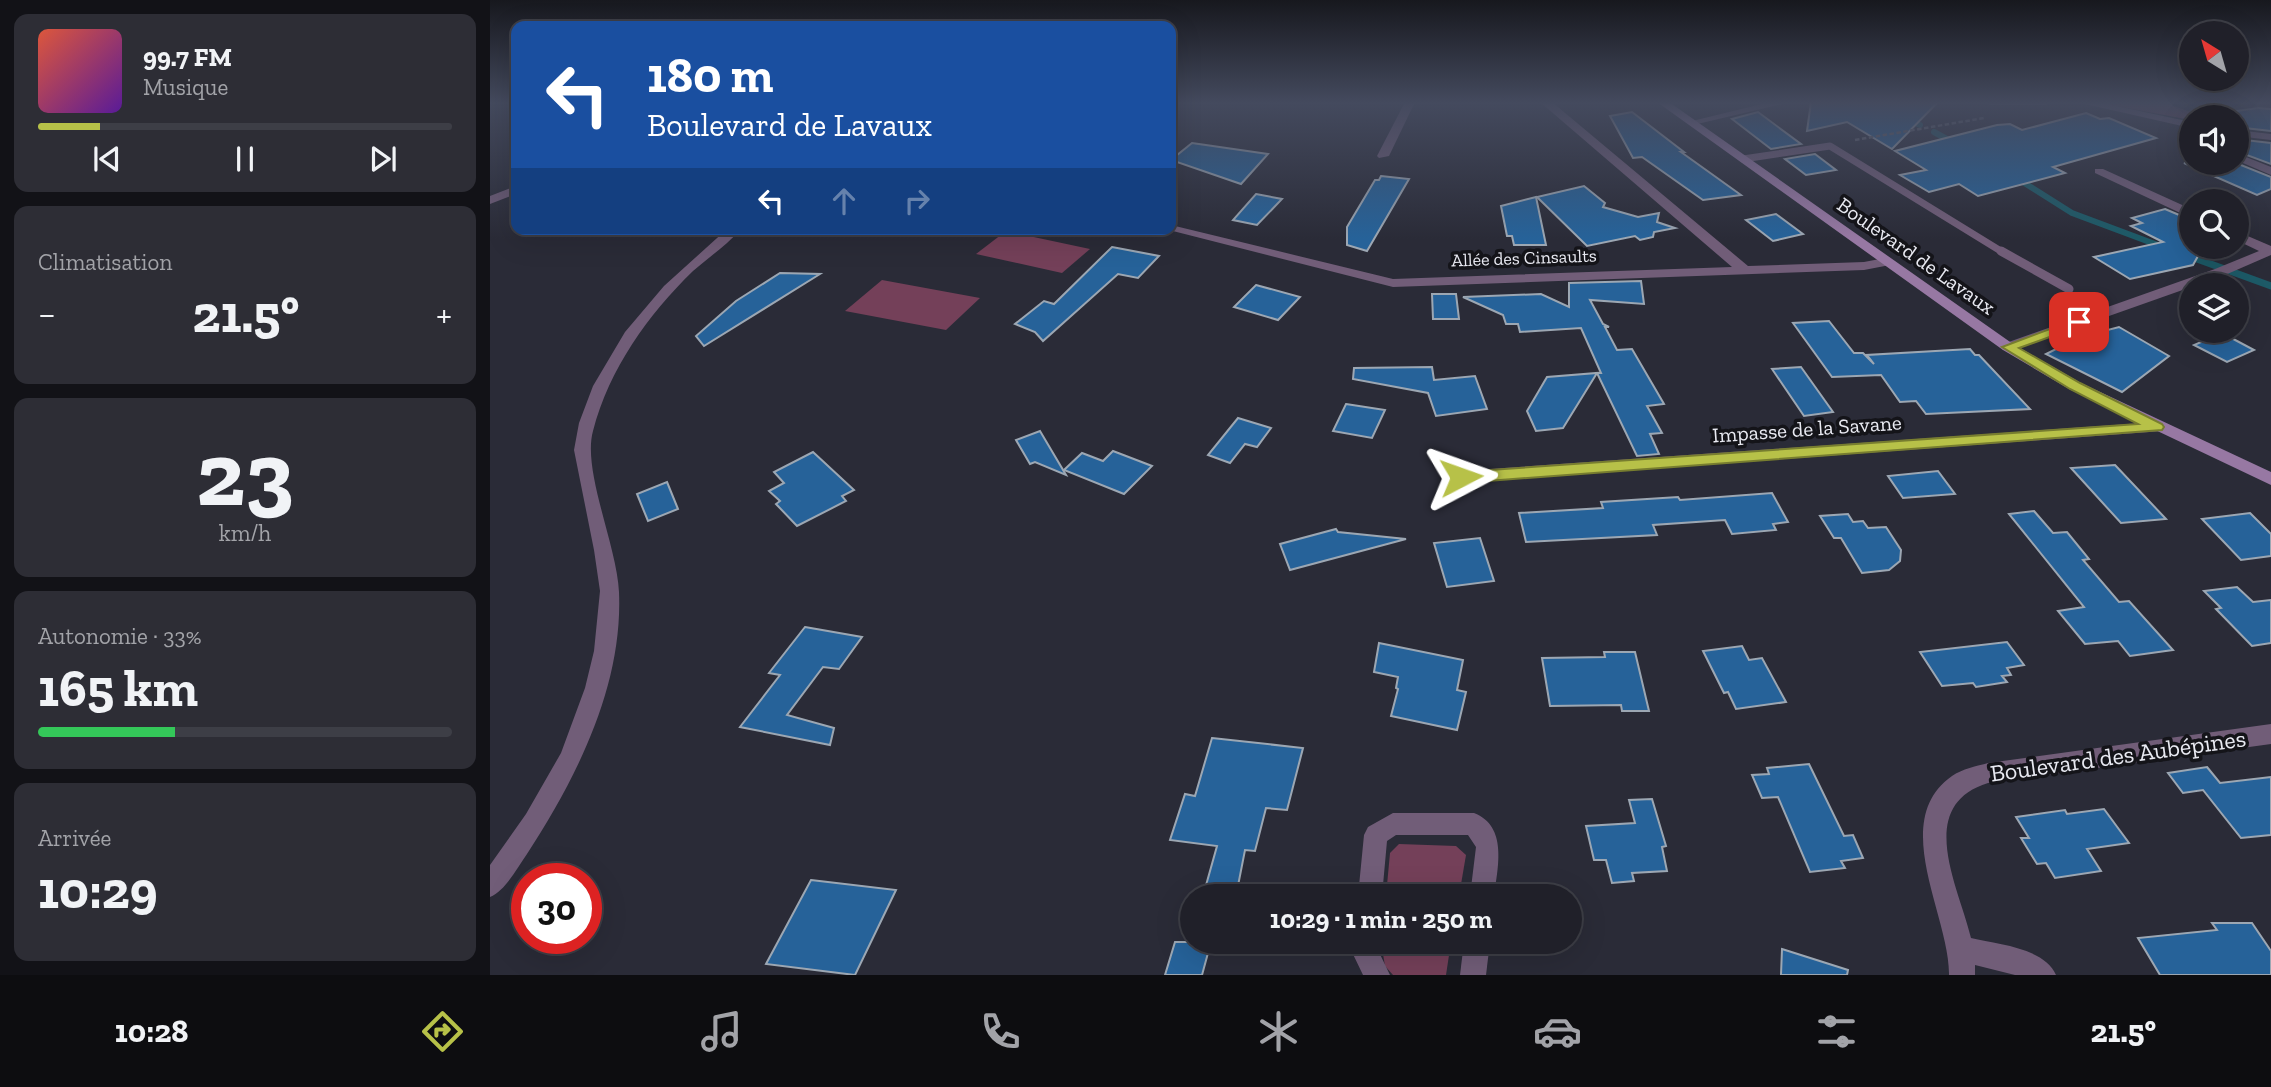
<!DOCTYPE html>
<html lang="fr">
<meta charset="utf-8">
<style>
:root{--surface:#202029;--page:#2d2d35;--text:#f1f3f6;--muted:#a2a3a8;--line:#3d3e46;--accent:#b7c148}
body{margin:0;font-family:"Zilla Slab",serif;background:var(--page);color:var(--text);height:100vh;display:flex;flex-direction:column;font-size:26px;white-space:nowrap}
*{box-sizing:border-box;margin:0}
p{font-size:23px;color:var(--muted)}
.icon{flex:none;width:38px;height:38px;fill:none;stroke:currentColor;stroke-width:2;stroke-linecap:round;stroke-linejoin:round}
.map{position:relative;flex:1;overflow:hidden}
.sheet{display:flex;flex-direction:column;gap:14px;padding:14px;background:#121217;width:490px}
.sheet>*{flex:none}
.guide{position:absolute;left:21px;top:21px;width:665px;height:214px;border-radius:14px;box-shadow:0 7px 28px #0002,0 0 0 2px var(--line);background:#1a4fa0;color:#fff;overflow:hidden}
.needle{width:46px;rotate:323deg}
.buttons{position:absolute;left:1689px;top:21px;display:grid;gap:14px}
.buttons a{display:grid;place-items:center;width:70px;height:70px;border-radius:50%;background:var(--surface);box-shadow:0 7px 28px #0002,0 0 0 2px var(--line);font-size:35px}
.speed{position:absolute;left:21px;top:863px;display:flex;gap:14px;font-size:35px;font-weight:700;text-align:center}
.speed>*{display:grid;place-content:center;width:91px;height:91px;border-radius:50%;background:var(--surface);box-shadow:0 7px 28px #0002,0 0 0 2px var(--line);line-height:1}
.speed .limit{border:10px solid #d22;background:#fff;color:#111}
.pin{position:absolute;display:grid;place-items:center;width:60px;height:60px;color:#fff;margin:-30px;border-radius:14px;box-shadow:0 4px 10px #0006}
.me{position:absolute;width:77px;margin:-38px;rotate:86deg;stroke-linejoin:round;filter:drop-shadow(0 0 5px #0008)}
.turn{display:flex;align-items:center;gap:24px;height:147px;padding:0 21px;font-size:32px}
.turn .icon{width:91px;height:91px;stroke-width:2.5}
.turn b{display:block;font-size:49px;line-height:60px}
.lanes{display:flex;align-items:center;height:66px;padding:0 21px;background:#0003;justify-content:center;gap:35px;direction:ltr}
.lanes .off{opacity:.35}
.big{font-size:52px;font-weight:700;line-height:1.1}
.sheet .widget{flex:1;display:flex;flex-direction:column;justify-content:center;gap:10px;min-width:0;padding:0 24px;border-radius:14px;background:var(--page)}
.sheet .dial{align-items:center;gap:0}
.dial b{font-size:91px;line-height:1}
.song{display:flex;align-items:center;gap:21px}
.cover{width:84px;height:84px;border-radius:10px;background:linear-gradient(135deg,hsl(10 70% 55%),hsl(270 70% 35%))}
.played{height:7px;border-radius:4px;background:linear-gradient(90deg,var(--accent) 15%,var(--line) 15%)}
.keys{display:flex;justify-content:space-around;direction:ltr}
.heat{display:flex;justify-content:space-between;align-items:center;font-size:38px;direction:ltr}
.charge{height:10px;border-radius:5px;background:linear-gradient(90deg,#34c759 33%,var(--line) 0)}
.trip{position:absolute;left:690px;top:884px;width:402px;height:70px;border-radius:35px;background:var(--surface);box-shadow:0 7px 28px #0002,0 0 0 2px var(--line);font-weight:700;line-height:70px;text-align:center}
.tab-bar{display:flex;height:112px;justify-content:space-around;align-items:center;background:#0d0d10;color:var(--muted)}
.tab-bar .icon{width:49px;height:49px}
.tab-bar .selected{color:var(--accent)}
.tab-bar b{font-size:32px;color:var(--text)}
main{display:flex;flex:1;min-height:0}
.map>svg:first-child{display:block}
</style>
<main>
<section class="sheet">
<div class="widget">
<div class="song"><i class="cover"></i><div><b>99.7 FM</b><p>Musique</p></div></div>
<div class="played"></div>
<div class="keys"><svg class="icon" aria-label="previous" viewBox="0 0 24 24"><path d="M18 5L8 12l10 7zM5 5v14"/></svg><svg class="icon" aria-label="pause" viewBox="0 0 24 24"><path d="M8 5v14M16 5v14"/></svg><svg class="icon" aria-label="next" viewBox="0 0 24 24"><path d="M6 5l10 7-10 7zM19 5v14"/></svg></div>
</div>
<div class="widget"><p>Climatisation</p>
<div class="heat"><a>−</a><b class="big">21.5°</b><a>+</a></div>
</div>
<div class="widget dial"><b>23</b><p>km/h</p></div>
<div class="widget"><p>Autonomie · 33%</p><b class="big">165 km</b><div class="charge"></div></div>
<div class="widget"><p>Arrivée</p><b class="big">10:29</b></div>
</section>
<div class="map">
<svg width="1781" height="975" viewBox="0 0 1781 975">
<rect width="100%" height="100%" fill="#2a2b37"/>
<g fill="#744059">
<polygon points="1605,102 1673,102 1714,117 1701,117 1701,120"/>
<polygon points="516,231 600,249 572,273 486,254"/>
<polygon points="392,280 490,298 456,330 355,311"/>
<polygon points="909,844 966,846 976,855 969,896 896,896 900,853"/>
<polygon points="891,942 961,942 956,975 903,975 895,966"/>
</g>
<g fill="none" stroke-linecap="round" stroke-linejoin="round">
<g stroke="#1d5a67" stroke-width="6">
<polyline points="1416,119 1430,125"/>
<polyline points="1444,132 1464,143"/>
<polyline points="1528,179 1582,213 1673,247"/>
</g>
<polyline stroke="#1d5a67" stroke-width="7" points="1696,255 1781,286"/>
</g>
<g fill="#266299" stroke="#9ca7b3" stroke-width="2">
<polygon points="1321,102 1448,102 1402,149 1357,122 1317,131"/>
<polygon points="1768,108 1781,109 1781,131 1746,127 1746,111"/>
<polygon points="1142,112 1194,152 1191,152 1251,195 1213,200 1152,157 1143,158 1120,116"/>
<polygon points="1268,112 1311,144 1281,149 1242,119"/>
<polygon points="1596,113 1610,119 1619,118 1666,138 1563,167 1575,173 1488,196 1469,184 1439,192 1410,175 1436,170 1405,151 1507,125 1520,124 1532,130"/>
<polygon points="1746,139 1781,143 1781,164 1746,151"/>
<polygon points="702,143 778,154 751,184 681,160"/>
<polygon points="1325,154 1346,170 1316,175 1295,159"/>
<polygon points="1694,163 1746,163 1781,177 1781,189 1767,195"/>
<polygon points="891,176 919,179 877,251 857,245 857,227 885,180 889,180"/>
<polygon points="1094,186 1115,203 1113,207 1148,217 1169,213 1167,222 1185,228 1164,232 1163,237 1150,240 1145,236 1097,246 1047,197"/>
<polygon points="766,194 792,199 767,225 743,220"/>
<polygon points="1046,197 1056,245 1024,245 1022,236 1017,236 1011,206"/>
<polygon points="1675,209 1701,220 1701,247 1713,247 1703,265 1640,279 1604,257 1673,242 1641,226 1652,223 1642,218"/>
<polygon points="1286,214 1313,234 1283,241 1256,220"/>
<polygon points="622,247 669,256 648,278 628,274 553,341 545,332 525,324 554,301 564,304"/>
<polygon points="290,273 330,274 214,346 206,336 246,301"/>
<polygon points="1151,281 1154,304 1100,300 1113,324 1119,327 1115,327 1127,350 1142,349 1174,404 1157,406 1172,433 1160,434 1169,454 1147,456 1107,373 1111,373 1091,328 1030,332 1028,324 1016,324 1013,315 973,297 1051,294 1079,307 1079,283"/>
<polygon points="766,285 810,297 788,320 744,307"/>
<polygon points="942,294 966,294 969,319 943,319"/>
<polygon points="1339,321 1364,353 1373,353 1384,364 1377,355 1480,349 1485,355 1489,355 1540,409 1436,414 1426,401 1410,402 1391,375 1342,377 1303,323"/>
<polygon points="1629,327 1679,356 1632,392 1556,354 1608,328 1614,331"/>
<polygon points="1732,333 1764,350 1737,362 1704,345"/>
<polygon points="942,367 944,380 985,376 997,409 946,416 938,393 863,379 864,368"/>
<polygon points="1311,367 1343,412 1314,416 1282,369"/>
<polygon points="1107,373 1073,428 1046,431 1037,411 1057,377"/>
<polygon points="856,404 895,410 882,438 843,431"/>
<polygon points="748,418 781,428 767,447 755,444 740,463 718,455"/>
<polygon points="550,431 576,475 545,462 540,464 526,440"/>
<polygon points="623,451 662,466 634,494 574,470 592,453 613,461"/>
<polygon points="323,452 364,490 352,496 356,501 307,526 286,504 290,501 279,491 294,483 284,472"/>
<polygon points="1625,465 1676,519 1631,523 1581,468"/>
<polygon points="1448,471 1465,494 1413,498 1398,476"/>
<polygon points="177,482 188,509 158,521 147,494"/>
<polygon points="1282,493 1298,522 1283,524 1286,530 1242,534 1235,520 1163,525 1167,535 1036,542 1029,513 1113,508 1111,502 1188,497 1190,500"/>
<polygon points="1544,511 1563,533 1577,532 1599,559 1593,560 1629,602 1639,601 1683,650 1640,656 1628,641 1595,644 1568,611 1594,607 1519,514"/>
<polygon points="1760,513 1781,534 1781,556 1751,560 1712,519"/>
<polygon points="1358,514 1363,522 1373,521 1378,528 1396,527 1411,550 1410,561 1399,570 1372,573 1351,538 1344,538 1330,516"/>
<polygon points="846,529 848,532 916,539 800,570 790,544"/>
<polygon points="990,538 1004,581 957,587 944,543"/>
<polygon points="1747,587 1763,602 1781,600 1781,643 1762,646 1726,609 1731,608 1714,591"/>
<polygon points="315,627 372,637 349,669 333,667 297,715 344,728 340,745 250,727 290,675 279,673"/>
<polygon points="1517,642 1534,665 1517,668 1521,675 1512,676 1517,682 1486,687 1483,683 1452,686 1430,652"/>
<polygon points="889,643 973,660 967,690 976,692 967,730 901,716 908,689 906,688 908,677 884,672"/>
<polygon points="1252,646 1259,660 1272,658 1296,702 1246,709 1238,692 1234,693 1213,651"/>
<polygon points="1114,652 1145,652 1159,711 1132,711 1131,705 1060,706 1052,658 1115,657"/>
<polygon points="722,738 813,748 797,810 776,808 765,851 755,850 746,896 713,896 727,846 680,840 695,794 705,796"/>
<polygon points="1319,764 1354,836 1363,835 1373,858 1351,861 1355,868 1320,872 1288,797 1272,798 1262,775 1279,774 1277,768"/>
<polygon points="1717,767 1730,783 1781,777 1781,835 1751,838 1713,790 1693,793 1678,773"/>
<polygon points="1162,799 1176,846 1172,847 1177,871 1142,873 1144,881 1122,883 1116,860 1104,860 1096,826 1145,823 1139,800"/>
<polygon points="1614,809 1639,843 1597,849 1611,871 1565,878 1556,863 1547,864 1531,838 1539,838 1526,817 1575,810 1577,814"/>
<polygon points="321,880 406,890 365,975 276,964"/>
<polygon points="1722,923 1762,923 1781,951 1781,975 1670,975 1648,938 1727,930"/>
<polygon points="685,942 721,942 712,975 675,975"/>
<polygon points="1292,949 1358,970 1357,975 1291,975"/>
</g>
<g fill="none" stroke-linecap="round" stroke-linejoin="round">
<polyline stroke="#646570" stroke-width="2.5" stroke-dasharray="4.5 2.5" stroke-linecap="butt" points="1365,140 1494,118"/>
<polyline stroke="#715d78" stroke-width="7" points="1253,159 1340,146 1514,253"/>
<polyline stroke="#715d78" stroke-width="9" points="1511,251 1579,289"/>
<g fill="#715d78" fill-rule="evenodd">
<polygon points="915,102 925,102 899,156 889,158 887,156"/>
<polygon points="1050,102 1062,102 1258,266 1374,262 1395,258 1402,262 1400,265 1374,270 903,287 675,229 681,229 681,225 903,279 1242,267"/>
<polygon points="1280,102 1301,102 1203,125 1198,122"/>
<polygon points="1495,102 1561,102 1556,105 1500,105"/>
<polygon points="1586,102 1608,102 1701,122 1701,128"/>
<polygon points="1746,130 1781,134 1781,140 1746,136"/>
<polygon points="1746,153 1781,167 1781,175 1746,160"/>
<polygon points="1605,169 1613,169 1701,209 1701,218 1605,173"/>
<polygon points="26,186 26,194 0,204 0,196"/>
<path d="M 237,229 L 251,229 C 237,245 219,257 203,271 C 158,315 119,369 103,431 C 92,470 127,546 129,592 C 133,686 87,777 37,854 C 27,868 16,890 0,897 L 0,865 L 36,814 L 71,753 L 95,688 L 104,651 L 110,591 L 104,550 L 84,450 L 89,423 L 103,386 L 135,332 L 174,286 Z"/>
<polygon points="1746,231 1781,246 1781,255 1735,275 1523,350 1513,350 1511,347 1513,344 1725,269 1769,251 1746,240"/>
<polygon points="1667,422 1673,423 1675,427 1673,431 971,483 962,477 971,471"/>
<path d="M 1781,724 L 1781,744 L 1498,783 C 1424,806 1469,887 1481,938 C 1507,944 1555,948 1566,975 L 1525,975 L 1485,965 L 1485,975 L 1459,975 C 1460,916 1398,821 1462,776 C 1472,769 1487,766 1498,763 Z"/>
<path d="M 903,813 L 984,813 C 1018,826 1008,868 1004,896 L 980,896 L 986,847 L 978,835 L 906,835 L 897,841 L 892,896 L 868,896 L 874,835 L 878,827 Z"/>
<polygon points="862,942 888,942 887,948 900,975 873,975 861,950"/>
<polygon points="974,942 1000,942 996,975 970,975"/>
</g>
<polygon fill="#9778a3" fill-rule="evenodd" points="1167,102 1179,102 1523,344 1591,383 1781,472 1781,485 1579,389 1513,350"/>
</g>
<linearGradient id="sky" x2="0" y2="1"><stop stop-color="#17181e"/><stop offset="0.43" stop-color="#444a5e"/><stop offset="1" stop-color="#444a5e" stop-opacity="0"/></linearGradient>
<rect width="1781" height="239" fill="url(#sky)"/>
<polygon fill="#b7c148" stroke="#777d2f" stroke-width="2" points="1589,318 1595,322 1593,325 1529,348 1590,383 1672,424 1674,427 1672,430 971,483 963,477 971,472 1648,424 1580,389 1512,347"/>
<g text-anchor="middle" stroke-width="7" stroke-linejoin="round" paint-order="stroke">
<g font-size="18" fill="#e9eaf2" stroke="#141419">
<text transform="translate(1034 258) rotate(-2)" y="6">Allée des Cinsaults</text>
</g>
<g font-size="21" fill="#e9eaf2" stroke="#141419">
<text transform="translate(1426 256) rotate(35)" y="7">Boulevard de Lavaux</text>
<text transform="translate(1317 429) rotate(-4)" y="7">Impasse de la Savane</text>
</g>
<g font-size="24" fill="#e9eaf2" stroke="#141419">
<text transform="translate(1628 756) rotate(-8)" y="8">Boulevard des Aubépines</text>
</g>
</g>
</svg>
<div class="buttons">
<a><svg class="needle" viewBox="-14 -14 28 28"><path d="M0-13l5 13h-10z" fill="#e53935"/><path d="M0 13l5-13h-10z" fill="#a2a3a8"/></svg></a>
<a><svg class="icon" aria-label="sound" viewBox="0 0 24 24"><path d="M4 9h4l5-4v14l-5-4H4zM17 9q2 3 0 6"/></svg></a>
<a><svg class="icon" aria-label="search" viewBox="0 0 24 24"><circle cx="10" cy="10" r="6"/><path d="M15 15l6 6"/></svg></a>
<a><svg class="icon" aria-label="layers" viewBox="0 0 24 24"><path d="M12 4l9 5-9 5-9-5zM3 14l9 5 9-5"/></svg></a>
</div>
<div class="speed"><div class="limit">30</div></div>
<div class="pin" style="left:1589px;top:322px;background:#d93025"><svg class="icon" aria-label="arrive" viewBox="0 0 24 24"><path d="M6 21V4h12l-3 4 3 4H6"/></svg></div>
<svg class="me" style="left:971px;top:477px" viewBox="-20 -20 40 40"><path d="M0-17L14 15 0 8-14 15z" fill="#b7c148" stroke="#fff" stroke-width="4"/></svg>
<div class="trip">10:29 · 1 min · 250 m</div>
<div class="guide">
<div class="turn"><svg class="icon" aria-label="left" viewBox="0 0 24 24"><path d="M17 20v-9H6M10 6l-5 5 5 5"/></svg><div><b>180 m</b>Boulevard de Lavaux</div></div>
<div class="lanes"><svg class="icon" aria-label="left" viewBox="0 0 24 24"><path d="M17 20v-9H6M10 6l-5 5 5 5"/></svg><svg class="icon off" aria-label="ahead" viewBox="0 0 24 24"><path d="M12 20V5M6 11l6-6 6 6"/></svg><svg class="icon off" aria-label="right" viewBox="0 0 24 24"><path d="M7 20v-9h11M14 6l5 5-5 5"/></svg></div>
</div>
</div>
</main>
<nav class="tab-bar">
<b>10:28</b>
<svg class="icon selected" aria-label="directions" viewBox="0 0 24 24"><path d="M12 3l9 9-9 9-9-9zM9 14v-3h6M13 9l2 2-2 2"/></svg>
<svg class="icon" aria-label="music" viewBox="0 0 24 24"><path d="M9 18V5l10-2v13"/><circle cx="6" cy="18" r="3"/><circle cx="16" cy="16" r="3"/></svg>
<svg class="icon" aria-label="phone" viewBox="0 0 24 24"><path d="M5 4h4l2 5-3 2q2 4 5 5l2-3 5 2v4C11 20 4 13 5 4z"/></svg>
<svg class="icon" aria-label="climate" viewBox="0 0 24 24"><path d="M12 3v18M4 7l16 10M4 17L20 7"/></svg>
<svg class="icon" aria-label="car" viewBox="0 0 24 24"><path d="M5 17H2v-5l4-1 3-4h7l3 4 3 1v5h-3M9 17h6M6 11h13"/><circle cx="7" cy="17" r="2"/><circle cx="17" cy="17" r="2"/></svg>
<svg class="icon" aria-label="filters" viewBox="0 0 24 24"><path d="M4 7h16M4 17h16"/><circle cx="9" cy="7" r="2"/><circle cx="15" cy="17" r="2"/></svg>
<b>21.5°</b>
</nav>
